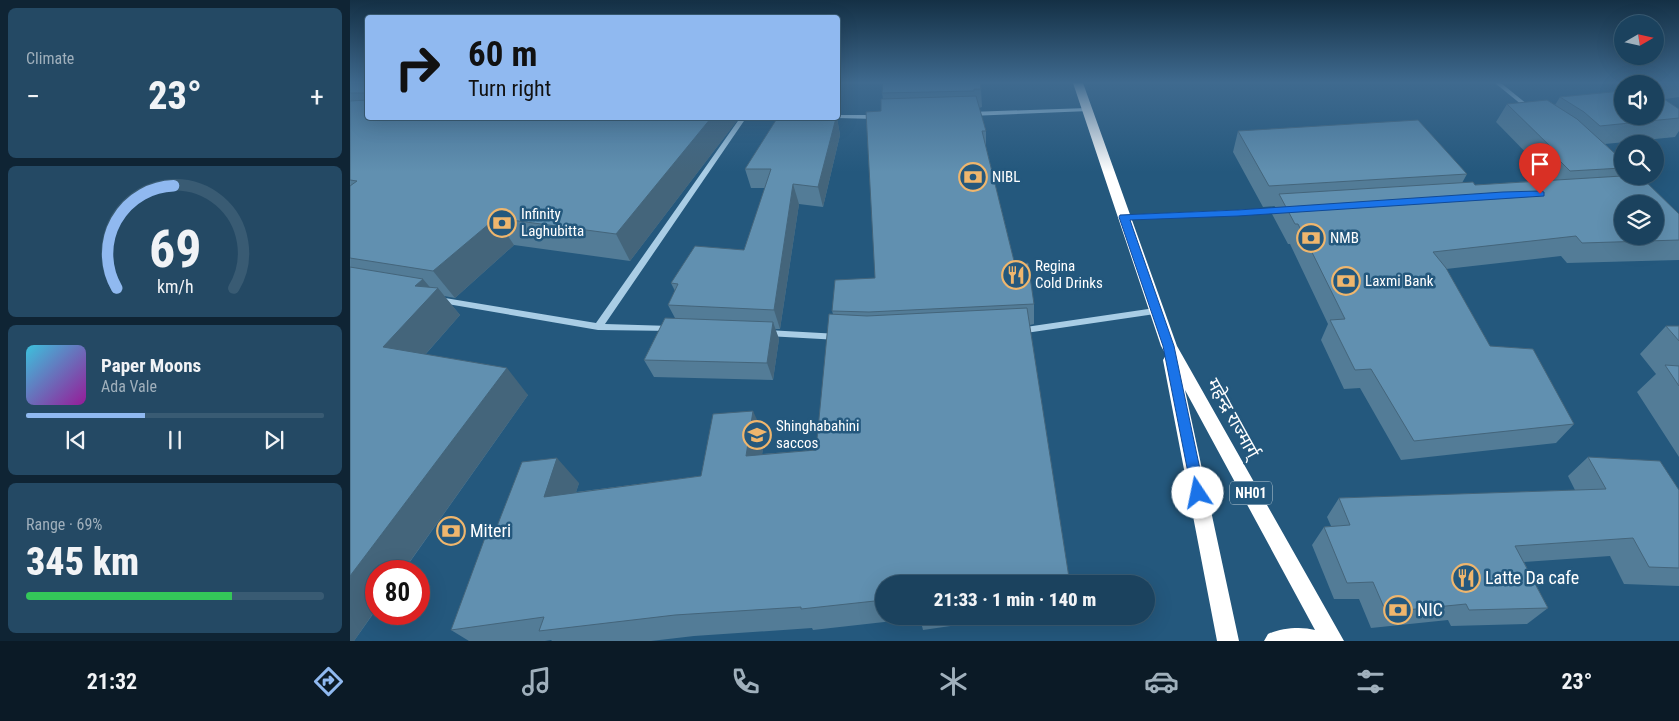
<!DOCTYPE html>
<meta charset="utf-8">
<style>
:root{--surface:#1b425e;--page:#244964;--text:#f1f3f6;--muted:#a0b0bc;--line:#395b73;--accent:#90b9f0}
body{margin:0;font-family:"Roboto Condensed","Noto Sans Devanagari",sans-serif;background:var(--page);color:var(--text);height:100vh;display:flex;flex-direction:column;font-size:19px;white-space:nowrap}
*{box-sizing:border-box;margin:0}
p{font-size:16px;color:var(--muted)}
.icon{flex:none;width:28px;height:28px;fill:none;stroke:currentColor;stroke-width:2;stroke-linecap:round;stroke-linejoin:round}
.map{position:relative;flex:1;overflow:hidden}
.sheet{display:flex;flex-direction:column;gap:8px;padding:8px;background:#0f2434;width:350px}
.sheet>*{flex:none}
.hud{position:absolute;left:15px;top:15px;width:475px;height:105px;border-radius:5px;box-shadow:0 5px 20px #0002,0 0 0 1px var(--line);background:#90b9f0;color:#111;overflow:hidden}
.needle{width:32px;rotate:81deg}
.buttons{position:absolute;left:1264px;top:15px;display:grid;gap:10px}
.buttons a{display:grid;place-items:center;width:50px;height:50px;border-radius:50%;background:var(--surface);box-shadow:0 5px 20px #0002,0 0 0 1px var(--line);font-size:25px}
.speed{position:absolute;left:15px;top:560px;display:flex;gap:10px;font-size:25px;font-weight:700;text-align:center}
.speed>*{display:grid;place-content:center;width:65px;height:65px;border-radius:50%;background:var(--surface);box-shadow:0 5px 20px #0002,0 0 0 1px var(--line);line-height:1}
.speed .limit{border:8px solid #d22;background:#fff;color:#111}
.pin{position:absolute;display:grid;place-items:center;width:42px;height:42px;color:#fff;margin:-51px -21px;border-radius:50% 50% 50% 0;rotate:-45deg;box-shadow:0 0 5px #0007}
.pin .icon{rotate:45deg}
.me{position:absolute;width:55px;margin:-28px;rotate:349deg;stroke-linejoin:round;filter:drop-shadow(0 0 4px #0008)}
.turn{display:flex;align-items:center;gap:18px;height:105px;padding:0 20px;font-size:22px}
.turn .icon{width:65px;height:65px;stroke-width:2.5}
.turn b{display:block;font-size:35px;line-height:42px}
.big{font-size:38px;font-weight:800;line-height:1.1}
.sheet .widget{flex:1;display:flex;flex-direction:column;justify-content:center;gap:8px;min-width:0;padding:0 18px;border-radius:8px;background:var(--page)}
.sheet .dial{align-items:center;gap:0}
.dial svg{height:130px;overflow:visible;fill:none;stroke:var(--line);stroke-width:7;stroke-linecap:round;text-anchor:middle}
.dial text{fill:var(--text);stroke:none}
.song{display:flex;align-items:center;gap:15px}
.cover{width:60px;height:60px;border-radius:8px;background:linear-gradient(135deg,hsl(190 70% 55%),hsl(300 70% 35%))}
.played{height:5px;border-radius:2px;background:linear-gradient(90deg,var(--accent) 40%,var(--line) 40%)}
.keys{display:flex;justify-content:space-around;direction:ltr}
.heat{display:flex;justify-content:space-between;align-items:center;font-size:28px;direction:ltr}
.charge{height:8px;border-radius:4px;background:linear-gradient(90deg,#34c759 69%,var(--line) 0)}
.trip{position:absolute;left:525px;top:575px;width:280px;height:50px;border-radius:25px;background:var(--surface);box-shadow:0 5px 20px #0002,0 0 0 1px var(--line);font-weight:800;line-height:50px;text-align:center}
.menu{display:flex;height:80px;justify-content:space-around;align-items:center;background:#0b1a26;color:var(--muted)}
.menu .icon{width:35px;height:35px}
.menu .selected{color:var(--accent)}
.menu b{font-size:22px;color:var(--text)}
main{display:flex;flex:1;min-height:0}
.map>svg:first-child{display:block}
</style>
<main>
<section class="sheet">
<div class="widget"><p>Climate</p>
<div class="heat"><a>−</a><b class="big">23°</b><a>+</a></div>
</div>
<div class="widget dial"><svg viewBox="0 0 100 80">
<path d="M14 69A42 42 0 1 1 86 69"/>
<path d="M14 69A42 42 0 0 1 49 6" stroke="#90b9f0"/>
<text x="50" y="56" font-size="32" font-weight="700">69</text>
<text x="50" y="72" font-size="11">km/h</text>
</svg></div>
<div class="widget">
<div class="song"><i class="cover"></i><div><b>Paper Moons</b><p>Ada Vale</p></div></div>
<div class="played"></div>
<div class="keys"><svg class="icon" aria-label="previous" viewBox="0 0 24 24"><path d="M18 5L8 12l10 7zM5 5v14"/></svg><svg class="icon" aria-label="pause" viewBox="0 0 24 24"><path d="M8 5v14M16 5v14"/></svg><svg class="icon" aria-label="next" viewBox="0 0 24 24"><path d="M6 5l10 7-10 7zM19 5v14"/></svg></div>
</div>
<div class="widget"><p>Range · 69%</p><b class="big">345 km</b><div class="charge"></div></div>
</section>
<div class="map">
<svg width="1329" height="641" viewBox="0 0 1329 641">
<rect width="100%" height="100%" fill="#24587d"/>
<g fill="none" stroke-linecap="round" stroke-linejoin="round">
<g fill="#a9cde5" fill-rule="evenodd">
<polygon points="1145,83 1151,83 1182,108 1182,110 1178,110"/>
<polygon points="737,108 740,110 739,111 620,116 617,114 620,112"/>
<polygon points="488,115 527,115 530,117 527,119 486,118"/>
<polygon points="390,118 396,118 255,324 321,326 325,329 324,331 248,330 86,302 85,300 86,298 89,297 246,323"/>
<polygon points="933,208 936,208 937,210 936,212 774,219 770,217 774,215"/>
<polygon points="805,308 809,311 805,314 669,334 665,331 669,328"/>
<polygon points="417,330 489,334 492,335 493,337 492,339 489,340 417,336 414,335 413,333 414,331"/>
</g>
<path fill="#fff" fill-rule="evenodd" d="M 723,83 L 733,83 L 827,346 L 994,641 L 914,641 L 918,634 C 931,628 951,626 965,630 L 835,390 L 889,641 L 867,641 L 813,360 L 816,355 L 811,346 Z"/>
</g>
<g fill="#537c97">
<polygon points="0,83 18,83 18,118 211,119 212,118 389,118 280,261 164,245 105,298 94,296 110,315 75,355 178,395 4,641 0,641"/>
<polygon points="1293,83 1329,83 1329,97 1316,99 1305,91 1305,84 1294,84"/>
<polygon points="631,89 632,107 629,108 636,131 636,148 665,265 684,304 684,324 680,325 534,584 534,616 669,616 573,630 570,618 463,630 462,628 344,636 301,641 202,641 201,640 195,641 119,641 101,630 144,534 229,483 226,492 351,476 415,437 412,454 466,450 483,314 482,311 525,278 531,111 533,99 532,93"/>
<polygon points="1210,97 1329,109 1329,131 1325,137 1255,144 1272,160 1272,176 1329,214 1329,260 1217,263 1211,256 1096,269 1140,346 1224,424 1206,443 1051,460 1010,388 994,389 971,340 978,324 940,244 938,244 922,214 925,206 913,207 883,152 888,131 1117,174 1112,183 1125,185 1197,180 1185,168 1187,164 1146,122 1157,104 1205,105"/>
<polygon points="463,118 487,118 490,135 473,207 449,204 430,329 425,329 429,339 423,380 304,377 294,360 325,318 318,305 325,291 321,283 394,250 415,188 401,188 395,169"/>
<polygon points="1316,326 1329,326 1329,457 1287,392 1306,374 1290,354"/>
<polygon points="1238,457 1329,490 1329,586 1274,584 1260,556 1174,562 1198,608 1177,624 1101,626 1098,620 1021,628 1009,599 984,599 962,545 974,527 981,526 977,517 989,498 1225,490 1218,476"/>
</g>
<g fill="#44657b">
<polygon points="361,118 389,118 280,261 266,234"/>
<polygon points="486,118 487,118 490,135 473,207 468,187"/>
<polygon points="443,184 449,204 430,329 424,310"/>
<polygon points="146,218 164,245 105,298 83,271"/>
<polygon points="73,279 84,292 88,288 110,315 58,374 33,347 65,286"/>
<polygon points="423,322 429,339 423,380 417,363"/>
<polygon points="157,368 178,395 53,571 26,571 26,609 4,641 0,641 0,576"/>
<polygon points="403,411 415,437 408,481 396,456"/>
<polygon points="207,458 229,483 217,521 194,497"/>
</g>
<g fill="#6190b0" stroke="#44657b" fill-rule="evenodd">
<rect x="0" y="83" width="18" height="10"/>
<polygon points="533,83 630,83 631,89 624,89 624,91 532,93"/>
<polygon points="1272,91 1272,116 1305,116 1305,93 1329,109 1329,118 1250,126 1234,112 1210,97"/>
<polygon points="626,96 636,131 632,131 665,265 678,263 684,304 519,312 482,311 485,280 525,278 516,112 531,111 531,99"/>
<polygon points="18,100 18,118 192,118 211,119 212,118 361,118 266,234 146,218 83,271 0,258 0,186 7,181 0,180 0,101"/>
<polygon points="1197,100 1227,119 1272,160 1272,168 1220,171 1197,148 1202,148 1157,104"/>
<polygon points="463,118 486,118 468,187 443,184 424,310 318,305 328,284 321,283 345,246 394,250 421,169 395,169 426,120"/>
<polygon points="1068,120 1117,174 919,186 888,131"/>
<path d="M 1272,176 L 1290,176 L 1329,214 L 1329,240 L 1232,243 L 1226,236 L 1083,252 L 1096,268 L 1140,346 L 1183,349 L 1224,424 L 1064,441 L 1021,369 L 1005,370 L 980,320 L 995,319 L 948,224 L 945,224 L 929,194 L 1123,182 L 1125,185 ZM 1272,204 L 1305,204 L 1305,236 L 1272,236 Z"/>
<polygon points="0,267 73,279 65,286 88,288 33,347 157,368 0,576"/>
<polygon points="677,308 720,584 534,584 534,600 451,609 451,607 325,615 189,631 194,617 101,630 136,535 144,534 172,462 207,458 194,497 351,476 363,414 403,411 396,456 466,450 479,314 517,316"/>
<polygon points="315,318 423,322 417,363 294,360"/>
<polygon points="1316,326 1329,326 1329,341"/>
<polygon points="1315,365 1329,366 1329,386"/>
<polygon points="1238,457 1310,461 1329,490 1329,568 1299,567 1283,538 1165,546 1198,608 1119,610 1116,604 1036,612 1023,582 997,583 974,527 1000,525 989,498 1256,489"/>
</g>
<linearGradient id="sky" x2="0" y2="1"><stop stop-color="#143045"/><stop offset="0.48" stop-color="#3f6a8f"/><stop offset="1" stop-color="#3f6a8f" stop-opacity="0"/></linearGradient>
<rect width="1329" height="172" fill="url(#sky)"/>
<polygon fill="#1a73e8" stroke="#114b97" points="1190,191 1194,192 1194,196 888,216 780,220 824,346 855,493 853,498 848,500 843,498 813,346 769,217 770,215 888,210 1153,192"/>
<defs>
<symbol id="bank-ring" viewBox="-11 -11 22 22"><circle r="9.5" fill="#24587d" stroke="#efb66d" stroke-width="1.5"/><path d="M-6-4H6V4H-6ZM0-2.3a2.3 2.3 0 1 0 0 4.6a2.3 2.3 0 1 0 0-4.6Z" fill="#efb66d"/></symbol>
<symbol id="restaurant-ring" viewBox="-11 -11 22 22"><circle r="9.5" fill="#24587d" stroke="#efb66d" stroke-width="1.5"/><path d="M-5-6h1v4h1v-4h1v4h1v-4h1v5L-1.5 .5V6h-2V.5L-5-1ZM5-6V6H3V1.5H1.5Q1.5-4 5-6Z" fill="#efb66d"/></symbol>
<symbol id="school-ring" viewBox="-11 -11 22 22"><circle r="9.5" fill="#24587d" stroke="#efb66d" stroke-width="1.5"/><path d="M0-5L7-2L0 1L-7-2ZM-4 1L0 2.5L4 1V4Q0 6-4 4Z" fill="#efb66d"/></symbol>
</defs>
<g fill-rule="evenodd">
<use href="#bank-ring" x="607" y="161" width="32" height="32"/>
<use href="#bank-ring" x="136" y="207" width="32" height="32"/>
<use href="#bank-ring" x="945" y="222" width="32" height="32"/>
<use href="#restaurant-ring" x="650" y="259" width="32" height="32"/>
<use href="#bank-ring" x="980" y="265" width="32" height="32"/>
<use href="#school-ring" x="391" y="419" width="32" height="32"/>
<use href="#bank-ring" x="85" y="515" width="32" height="32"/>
<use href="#restaurant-ring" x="1100" y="562" width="32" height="32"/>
<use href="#bank-ring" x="1032" y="594" width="32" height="32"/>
</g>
<g text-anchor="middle" stroke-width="5" stroke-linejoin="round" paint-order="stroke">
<rect fill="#24587d" stroke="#bdcdd8" stroke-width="1" x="880" y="481.5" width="42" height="23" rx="4"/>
<g font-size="14" font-weight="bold" fill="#fff">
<text x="901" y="498">NH01</text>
</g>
<g font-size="15" fill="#fff" stroke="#24587d" text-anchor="start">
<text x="642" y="182">NIBL</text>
<text x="171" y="219">Infinity<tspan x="171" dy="17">Laghubitta</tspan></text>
<text x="980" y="243">NMB</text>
<text x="685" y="271">Regina<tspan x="685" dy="17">Cold Drinks</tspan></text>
<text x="1015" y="286">Laxmi Bank</text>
<text x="426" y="431">Shinghabahini<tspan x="426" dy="17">saccos</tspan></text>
</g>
<g font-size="18" fill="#fff" stroke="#24587d">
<text transform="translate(883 418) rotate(61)" y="6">महेन्द्र राज्मार्ग्</text>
</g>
<g font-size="18" fill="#fff" stroke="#24587d" text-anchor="start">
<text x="120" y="537">Miteri</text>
<text x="1135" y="584">Latte Da cafe</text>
<text x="1067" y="616">NIC</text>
</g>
</g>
</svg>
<div class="buttons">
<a><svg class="needle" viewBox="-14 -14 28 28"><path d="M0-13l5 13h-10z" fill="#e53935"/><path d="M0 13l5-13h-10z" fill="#a0b0bc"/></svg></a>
<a><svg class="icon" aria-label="sound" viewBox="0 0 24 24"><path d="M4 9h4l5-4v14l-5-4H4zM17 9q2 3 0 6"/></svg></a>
<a><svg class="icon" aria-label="search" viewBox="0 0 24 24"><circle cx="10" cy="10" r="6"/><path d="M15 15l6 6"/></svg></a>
<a><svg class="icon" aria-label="layers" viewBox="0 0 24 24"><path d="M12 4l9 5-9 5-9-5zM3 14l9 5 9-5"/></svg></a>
</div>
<div class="speed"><div class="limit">80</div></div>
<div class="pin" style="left:1190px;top:194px;background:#d93025"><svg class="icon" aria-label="arrive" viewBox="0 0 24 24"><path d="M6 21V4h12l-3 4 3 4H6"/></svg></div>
<svg class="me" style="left:848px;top:493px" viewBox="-20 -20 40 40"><circle r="19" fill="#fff"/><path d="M0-13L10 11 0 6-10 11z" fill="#1a73e8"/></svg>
<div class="trip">21:33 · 1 min · 140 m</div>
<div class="hud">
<div class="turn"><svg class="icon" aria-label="right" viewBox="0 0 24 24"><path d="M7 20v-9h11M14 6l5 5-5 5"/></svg><div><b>60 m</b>Turn right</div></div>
</div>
</div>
</main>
<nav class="menu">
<b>21:32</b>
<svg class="icon selected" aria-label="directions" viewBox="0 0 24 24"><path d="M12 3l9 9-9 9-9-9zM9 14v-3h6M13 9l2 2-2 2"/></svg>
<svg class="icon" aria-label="music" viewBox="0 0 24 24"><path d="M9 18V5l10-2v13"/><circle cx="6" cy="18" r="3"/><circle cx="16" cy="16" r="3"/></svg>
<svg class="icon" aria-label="phone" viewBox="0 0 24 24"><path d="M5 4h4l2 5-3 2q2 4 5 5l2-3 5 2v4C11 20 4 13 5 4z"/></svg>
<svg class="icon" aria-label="climate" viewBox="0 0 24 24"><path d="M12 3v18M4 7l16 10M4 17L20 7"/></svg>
<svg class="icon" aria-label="car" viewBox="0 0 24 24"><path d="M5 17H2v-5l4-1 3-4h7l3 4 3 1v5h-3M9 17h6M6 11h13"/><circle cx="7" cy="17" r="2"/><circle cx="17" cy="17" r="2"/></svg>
<svg class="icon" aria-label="filters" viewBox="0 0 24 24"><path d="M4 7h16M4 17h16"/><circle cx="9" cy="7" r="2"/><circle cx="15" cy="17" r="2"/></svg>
<b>23°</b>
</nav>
